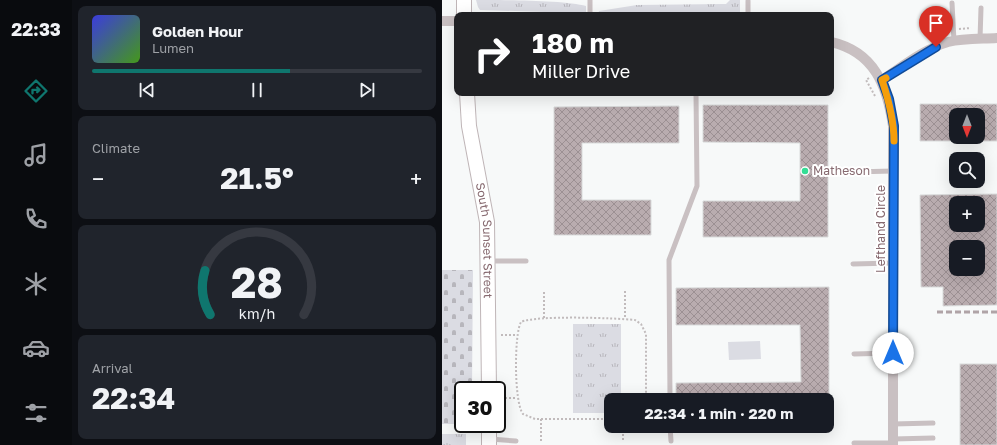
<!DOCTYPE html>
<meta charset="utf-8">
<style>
:root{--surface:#171b24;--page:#20242c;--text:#f1f3f6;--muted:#9ea1a6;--line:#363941;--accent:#0f766e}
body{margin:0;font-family:"Golos Text",sans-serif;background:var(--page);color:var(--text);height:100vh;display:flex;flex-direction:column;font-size:15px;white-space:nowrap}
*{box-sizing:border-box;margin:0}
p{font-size:13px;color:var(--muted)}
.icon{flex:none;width:22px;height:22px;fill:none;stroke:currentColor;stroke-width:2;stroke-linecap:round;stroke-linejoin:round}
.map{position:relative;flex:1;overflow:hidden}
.drawer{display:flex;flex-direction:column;gap:6px;padding:6px;background:#0d0f14;width:370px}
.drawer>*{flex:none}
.hud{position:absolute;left:12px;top:12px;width:380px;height:84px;border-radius:8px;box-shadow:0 4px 16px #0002;background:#202124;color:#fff;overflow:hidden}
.needle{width:26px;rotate:180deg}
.fabs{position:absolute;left:507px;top:108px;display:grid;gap:8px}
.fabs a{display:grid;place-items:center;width:36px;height:36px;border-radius:8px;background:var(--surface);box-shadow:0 4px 16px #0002;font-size:20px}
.speed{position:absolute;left:12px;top:381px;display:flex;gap:8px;font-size:20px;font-weight:700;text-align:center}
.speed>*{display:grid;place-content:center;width:52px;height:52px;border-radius:50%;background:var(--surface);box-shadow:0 4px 16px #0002;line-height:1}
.speed .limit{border:2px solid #111;border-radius:6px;background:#fff;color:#111}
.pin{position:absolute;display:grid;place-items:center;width:34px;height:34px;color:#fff;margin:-41px -17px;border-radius:50% 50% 50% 0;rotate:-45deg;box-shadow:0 0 4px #0007}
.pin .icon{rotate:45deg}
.me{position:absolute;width:44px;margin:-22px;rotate:0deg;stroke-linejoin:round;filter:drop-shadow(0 0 3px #0008)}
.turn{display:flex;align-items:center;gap:14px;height:84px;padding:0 12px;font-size:18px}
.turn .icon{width:52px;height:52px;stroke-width:2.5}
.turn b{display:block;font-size:28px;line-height:34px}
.big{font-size:30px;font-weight:700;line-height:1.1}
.drawer .card{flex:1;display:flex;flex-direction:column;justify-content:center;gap:6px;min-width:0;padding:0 14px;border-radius:8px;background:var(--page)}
.drawer .dial{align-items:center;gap:0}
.dial svg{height:104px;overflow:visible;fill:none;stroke:var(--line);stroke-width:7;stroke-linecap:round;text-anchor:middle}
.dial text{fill:var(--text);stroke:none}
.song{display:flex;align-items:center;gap:12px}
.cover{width:48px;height:48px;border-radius:6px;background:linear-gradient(135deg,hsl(240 70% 55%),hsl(100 70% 35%))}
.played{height:4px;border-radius:2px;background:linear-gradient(90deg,var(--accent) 60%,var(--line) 60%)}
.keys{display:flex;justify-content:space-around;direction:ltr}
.heat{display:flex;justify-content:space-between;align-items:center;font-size:22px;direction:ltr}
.trip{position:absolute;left:162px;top:393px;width:230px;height:40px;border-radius:8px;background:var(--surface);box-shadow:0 4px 16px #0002;font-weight:700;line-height:40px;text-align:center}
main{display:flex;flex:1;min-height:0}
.menu{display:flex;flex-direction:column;width:72px;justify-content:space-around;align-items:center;background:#090b0e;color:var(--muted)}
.menu .icon{width:28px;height:28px}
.menu .on{color:var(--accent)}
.menu b{font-size:18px;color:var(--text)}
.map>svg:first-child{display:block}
</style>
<main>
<nav class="menu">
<b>22:33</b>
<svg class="icon on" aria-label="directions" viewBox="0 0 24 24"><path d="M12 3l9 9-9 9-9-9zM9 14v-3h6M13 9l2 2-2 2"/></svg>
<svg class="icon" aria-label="music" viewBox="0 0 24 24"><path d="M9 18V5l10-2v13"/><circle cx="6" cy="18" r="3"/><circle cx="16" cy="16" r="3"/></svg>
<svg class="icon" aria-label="phone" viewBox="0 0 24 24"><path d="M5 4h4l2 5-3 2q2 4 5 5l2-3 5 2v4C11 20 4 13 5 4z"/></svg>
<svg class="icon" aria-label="climate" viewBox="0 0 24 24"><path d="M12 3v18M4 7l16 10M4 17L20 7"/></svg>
<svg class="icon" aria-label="car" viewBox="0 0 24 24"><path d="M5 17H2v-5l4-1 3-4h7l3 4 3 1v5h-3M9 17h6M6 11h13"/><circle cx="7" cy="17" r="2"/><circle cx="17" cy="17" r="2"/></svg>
<svg class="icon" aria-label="filters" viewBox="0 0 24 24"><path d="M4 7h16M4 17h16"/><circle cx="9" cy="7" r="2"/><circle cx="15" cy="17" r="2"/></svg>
</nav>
<section class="drawer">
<div class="card">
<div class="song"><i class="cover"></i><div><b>Golden Hour</b><p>Lumen</p></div></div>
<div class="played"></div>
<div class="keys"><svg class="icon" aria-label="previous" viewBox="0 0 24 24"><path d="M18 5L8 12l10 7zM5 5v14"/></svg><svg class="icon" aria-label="pause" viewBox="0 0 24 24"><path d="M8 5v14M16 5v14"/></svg><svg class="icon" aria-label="next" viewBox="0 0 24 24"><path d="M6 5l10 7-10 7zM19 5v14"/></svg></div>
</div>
<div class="card"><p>Climate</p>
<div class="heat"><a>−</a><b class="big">21.5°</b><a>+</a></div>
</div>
<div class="card dial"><svg viewBox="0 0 100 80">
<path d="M14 69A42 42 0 1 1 86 69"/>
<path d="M14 69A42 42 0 0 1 10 35" stroke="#0f766e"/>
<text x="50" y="56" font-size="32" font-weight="700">28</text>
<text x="50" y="72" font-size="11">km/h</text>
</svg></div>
<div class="card"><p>Arrival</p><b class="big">22:34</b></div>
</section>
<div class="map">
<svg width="555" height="445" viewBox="0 0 555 445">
<defs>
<pattern id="grass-tufts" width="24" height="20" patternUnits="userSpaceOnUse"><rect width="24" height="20" fill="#dbdce3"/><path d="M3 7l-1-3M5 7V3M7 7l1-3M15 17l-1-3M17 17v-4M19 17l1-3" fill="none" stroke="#b7b6bc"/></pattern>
<pattern id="cemetery-stones" width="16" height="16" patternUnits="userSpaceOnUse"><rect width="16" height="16" fill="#dbdce3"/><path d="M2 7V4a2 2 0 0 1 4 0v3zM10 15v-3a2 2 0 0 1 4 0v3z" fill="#b7b6bc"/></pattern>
<pattern id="building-cross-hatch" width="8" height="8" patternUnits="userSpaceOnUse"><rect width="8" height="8" fill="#b9acaf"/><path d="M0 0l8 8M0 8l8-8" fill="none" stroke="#9c9093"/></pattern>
</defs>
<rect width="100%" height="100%" fill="#f7f9f9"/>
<g fill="url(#grass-tufts)">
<path d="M 34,0 C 60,0 124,0 144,6 L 144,15 L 123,15 L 103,12 L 38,10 L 36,7 Z"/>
<polygon points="288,0 298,0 298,15 156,15 157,11 195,5 280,4 284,4"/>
<polygon points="131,324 179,324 179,400 169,400 169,413 131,413"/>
<rect x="0" y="434" width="24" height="11"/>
</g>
<polygon fill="url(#cemetery-stones)" points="0,270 31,270 30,390 21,390 21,424 0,424"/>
<polygon fill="#dbdce3" points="318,341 319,359 287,360 286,342"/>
<g fill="url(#building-cross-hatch)" stroke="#d9dbdb" fill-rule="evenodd">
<polygon points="478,104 555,104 555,141 536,141 536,115 514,115 514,141 478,141"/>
<polygon points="261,105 386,105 386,237 261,237 261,201 358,201 358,143 261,142"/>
<polygon points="237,106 237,143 140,143 140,200 209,200 209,235 112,235 112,107"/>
<path d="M 555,194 L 555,305 L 501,306 L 501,287 L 479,287 L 478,195 ZM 514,203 L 536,203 L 536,225 L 514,225 ZM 514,247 L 536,247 L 536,269 L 514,269 Z"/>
<polygon points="387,287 387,400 234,400 234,383 359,382 358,325 234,325 234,288"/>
<rect x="518" y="364" width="37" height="81"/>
</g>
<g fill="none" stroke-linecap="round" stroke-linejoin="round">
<defs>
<g id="secondary">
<polyline points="22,0 22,15"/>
<path id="s1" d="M 25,93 L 27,126 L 45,222 L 47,390"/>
<polyline points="47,424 47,445"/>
</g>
</defs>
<use href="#secondary" stroke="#bfb5b7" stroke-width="16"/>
<g stroke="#c1bbbc" stroke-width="2" stroke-dasharray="2 2" stroke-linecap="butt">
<polyline points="517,29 529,28"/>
<polyline points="427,78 424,80 433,96"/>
<polyline points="183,291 183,319"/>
<polyline points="102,292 102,318"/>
<polyline points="59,335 74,335"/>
<polyline points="59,398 75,398"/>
<polyline points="99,419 99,441"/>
<path d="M 169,419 L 93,419 L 81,414 C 72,403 72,334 79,322 C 93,315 174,318 193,320 L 199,324 L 204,334 L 204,400"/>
<polyline points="181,426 181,442"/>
</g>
<g stroke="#c9c0c2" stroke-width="5">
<polyline points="306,1 306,15"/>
<polyline points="510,3 512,41"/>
<polyline points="148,15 148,0"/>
<polyline points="538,39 539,8"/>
<polyline points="411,172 451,171"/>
<polyline points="46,261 84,261"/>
<polyline points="411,264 451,263"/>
<polyline points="412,354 451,353"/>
<polyline points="228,400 227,260 255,186 254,93"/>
<polyline points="451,424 491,423"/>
<polyline points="228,426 229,441"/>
<polyline points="48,439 74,441"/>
<polyline points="451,439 491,438"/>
<polyline points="412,443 451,443"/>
</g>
<g stroke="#c9c0c2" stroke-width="10">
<polyline points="0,21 15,21"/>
<path d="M 389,42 C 433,52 445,86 451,126 L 451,445"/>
<path d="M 440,80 C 460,67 482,49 506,42 C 522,38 539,39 555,38"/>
</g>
<use href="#secondary" stroke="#fff" stroke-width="14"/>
<polyline stroke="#b0a4a7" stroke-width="3" stroke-dasharray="6 3" stroke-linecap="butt" points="495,312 555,312"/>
</g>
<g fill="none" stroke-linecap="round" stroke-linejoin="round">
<defs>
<polyline id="route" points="451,353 452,126 447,99 440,80 494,47"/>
</defs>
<use href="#route" stroke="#114b97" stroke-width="10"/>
<use href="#route" stroke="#1a73e8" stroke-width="7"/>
<path stroke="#f59e0b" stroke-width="7" d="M 444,78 L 440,80 C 447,101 452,120 452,141"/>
</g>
<circle fill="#34dd95" stroke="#fff" stroke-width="1.5" cx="363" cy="171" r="4"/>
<g text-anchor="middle" stroke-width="4" stroke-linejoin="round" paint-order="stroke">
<g font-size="12" fill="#876a70" stroke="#fff" text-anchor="start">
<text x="371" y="175">Matheson</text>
</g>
<g font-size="12" fill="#876a70" stroke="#fff">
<text transform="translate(439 229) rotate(-90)" y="4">Lefthand Circle</text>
<text dy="4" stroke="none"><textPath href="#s1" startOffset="149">South Sunset Street</textPath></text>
</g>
</g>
</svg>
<div class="fabs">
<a><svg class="needle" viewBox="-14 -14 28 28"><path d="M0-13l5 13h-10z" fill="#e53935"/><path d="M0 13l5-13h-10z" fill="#9ea1a6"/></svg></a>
<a><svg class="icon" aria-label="search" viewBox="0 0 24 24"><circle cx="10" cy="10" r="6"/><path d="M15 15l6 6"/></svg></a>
<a>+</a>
<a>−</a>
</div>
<div class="speed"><div class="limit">30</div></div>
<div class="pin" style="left:494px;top:47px;background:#d93025"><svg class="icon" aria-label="arrive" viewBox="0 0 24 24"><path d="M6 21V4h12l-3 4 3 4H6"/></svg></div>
<svg class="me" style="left:451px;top:353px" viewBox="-20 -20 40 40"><circle r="19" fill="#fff"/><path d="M0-13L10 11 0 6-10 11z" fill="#1a73e8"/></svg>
<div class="trip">22:34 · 1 min · 220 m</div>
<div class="hud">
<div class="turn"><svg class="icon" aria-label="right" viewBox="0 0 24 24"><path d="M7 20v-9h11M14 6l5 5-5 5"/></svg><div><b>180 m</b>Miller Drive</div></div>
</div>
</div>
</main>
